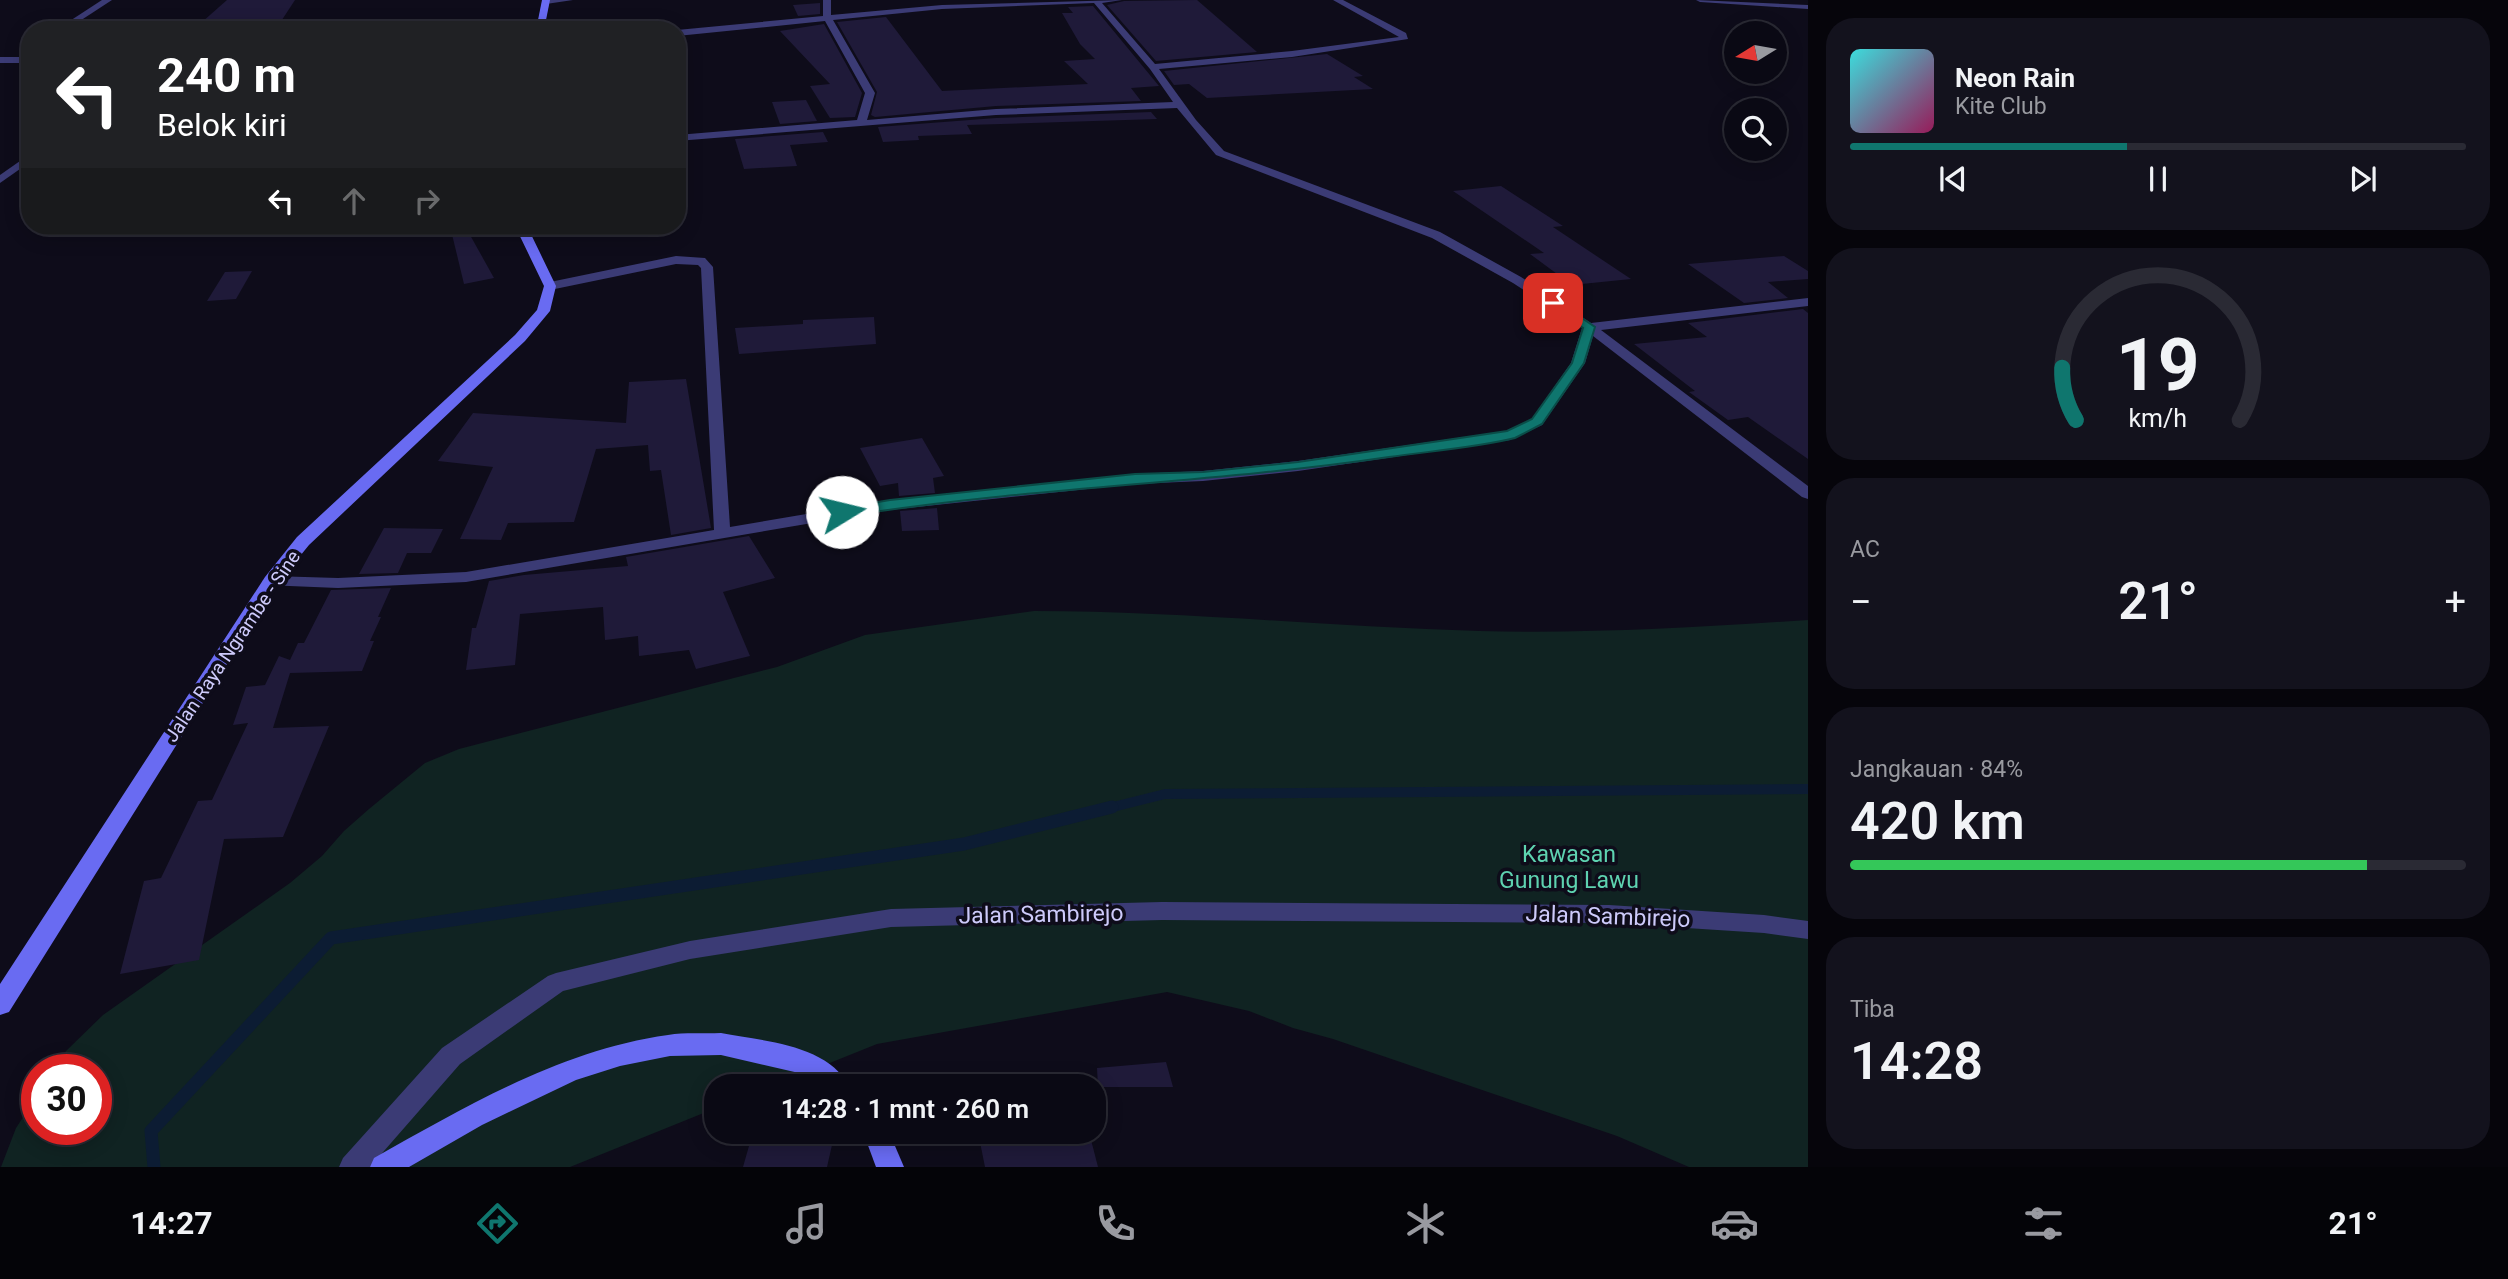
<!DOCTYPE html>
<html lang="id">
<meta charset="utf-8">
<style>
:root{--surface:#0a0914;--page:#13121d;--text:#f1f3f6;--muted:#999aa0;--line:#2a2a34;--accent:#0f766e}
body{margin:0;font-family:Roboto,sans-serif;background:var(--page);color:var(--text);height:100vh;display:flex;flex-direction:column;font-size:26px;white-space:nowrap}
*{box-sizing:border-box;margin:0}
p{font-size:23px;color:var(--muted)}
.icon{flex:none;width:38px;height:38px;fill:none;stroke:currentColor;stroke-width:2;stroke-linecap:round;stroke-linejoin:round}
.map{position:relative;flex:1;overflow:hidden}
.side{display:flex;flex-direction:column;gap:18px;padding:18px;background:#06050b;width:700px}
.side>*{flex:none}
.top-card{position:absolute;left:21px;top:21px;width:665px;height:214px;border-radius:28px;box-shadow:0 4px 18px #0003,0 0 0 2px var(--line);background:#202124;color:#fff;overflow:hidden}
.needle{width:46px;rotate:259deg}
.controls{position:absolute;left:1724px;top:21px;display:grid;gap:14px}
.controls a{display:grid;place-items:center;width:63px;height:63px;border-radius:50%;background:var(--surface);box-shadow:0 4px 18px #0003,0 0 0 2px var(--line);font-size:35px}
.speed{position:absolute;left:21px;top:1054px;display:flex;gap:14px;font-size:35px;font-weight:700;text-align:center}
.speed>*{display:grid;place-content:center;width:91px;height:91px;border-radius:50%;background:var(--surface);box-shadow:0 4px 18px #0003,0 0 0 2px var(--line);line-height:1}
.speed .limit{border:10px solid #d22;background:#fff;color:#111}
.pin{position:absolute;display:grid;place-items:center;width:60px;height:60px;color:#fff;margin:-30px;border-radius:14px;box-shadow:0 4px 10px #0006}
.me{position:absolute;width:77px;margin:-38px;rotate:81deg;stroke-linejoin:round;filter:drop-shadow(0 0 5px #0008)}
.turn{display:flex;align-items:center;gap:24px;height:147px;padding:0 21px;font-size:32px}
.turn .icon{width:91px;height:91px;stroke-width:2.5}
.turn b{display:block;font-size:49px;line-height:60px}
.lanes{display:flex;align-items:center;height:66px;padding:0 21px;background:#0003;justify-content:center;gap:35px;direction:ltr}
.lanes .off{opacity:.35}
.big{font-size:52px;font-weight:600;line-height:1.1}
.side .card{flex:1;display:flex;flex-direction:column;justify-content:center;gap:10px;min-width:0;padding:0 24px;border-radius:28px;background:var(--page)}
.side .dial{align-items:center;gap:0}
.dial svg{height:182px;overflow:visible;fill:none;stroke:var(--line);stroke-width:7;stroke-linecap:round;text-anchor:middle}
.dial text{fill:var(--text);stroke:none}
.song{display:flex;align-items:center;gap:21px}
.cover{width:84px;height:84px;border-radius:10px;background:linear-gradient(135deg,hsl(180 70% 55%),hsl(330 70% 35%))}
.played{height:7px;border-radius:4px;background:linear-gradient(90deg,var(--accent) 45%,var(--line) 45%)}
.keys{display:flex;justify-content:space-around;direction:ltr}
.heat{display:flex;justify-content:space-between;align-items:center;font-size:38px;direction:ltr}
.charge{height:10px;border-radius:5px;background:linear-gradient(90deg,#34c759 84%,var(--line) 0)}
.trip{position:absolute;left:704px;top:1074px;width:402px;height:70px;border-radius:28px;background:var(--surface);box-shadow:0 4px 18px #0003,0 0 0 2px var(--line);font-weight:600;line-height:70px;text-align:center}
.tabs{display:flex;height:112px;justify-content:space-around;align-items:center;background:#040408;color:var(--muted)}
.tabs .icon{width:49px;height:49px}
.tabs .active{color:var(--accent)}
.tabs b{font-size:32px;color:var(--text)}
main{display:flex;flex:1;min-height:0}
.map>svg:first-child{display:block}
</style>
<main>
<div class="map">
<svg width="1808" height="1167" viewBox="0 0 1808 1167">
<rect width="100%" height="100%" fill="#0e0c1a"/>
<path fill="#102322" d="M 1034,611 C 1183,611 1331,627 1479,631 C 1589,634 1699,627 1808,620 L 1808,1167 L 1689,1167 L 1617,1136 L 1333,1039 L 1293,1028 L 1249,1011 L 1167,992 L 877,1044 L 770,1087 L 716,1087 L 716,1108 L 570,1167 L 1,1167 L 16,1128 L 37,1096 L 37,1129 L 96,1129 L 96,1069 L 54,1069 L 66,1051 L 103,1015 L 290,883 L 322,856 L 344,831 L 369,809 L 425,763 L 459,749 L 777,667 L 865,635 Z"/>
<g fill="none" stroke-linecap="round" stroke-linejoin="round">
<polyline stroke="#0c1c33" stroke-width="10" points="1105,809 1165,794 1808,789"/>
<polyline stroke="#0c1c33" stroke-width="13" points="154,1167 151,1131 331,938 964,844 1112,807"/>
</g>
<g fill="#1f1a39">
<polygon points="227,0 295,0 276,29 193,30"/>
<polygon points="1197,0 1257,52 1156,61 1107,5 1124,1"/>
<polygon points="820,3 820,14 798,16 793,5"/>
<polygon points="1093,6 1159,86 1131,88 1141,101 996,106 875,117 871,115 877,92 837,22 886,17 942,91 1088,84 1064,61 1095,59 1080,44 1062,13 1073,13 1068,7"/>
<polygon points="824,24 862,93 855,117 830,118 810,86 830,84 780,31"/>
<polygon points="1327,54 1363,76 1354,77 1373,89 1207,98 1189,84 1174,85 1164,71"/>
<polygon points="806,100 817,121 780,124 772,102"/>
<polygon points="1151,112 1157,119 967,125 972,134 918,136 919,140 883,142 878,127 996,118"/>
<polygon points="823,132 828,142 790,145 797,166 744,169 735,139"/>
<polygon points="1501,186 1563,226 1553,227 1631,279 1572,285 1530,254 1544,253 1453,191"/>
<polygon points="450,226 465,226 494,278 464,284"/>
<polygon points="1784,256 1808,271 1808,279 1768,282 1788,298 1744,303 1688,264"/>
<polygon points="252,271 236,299 207,301 225,272"/>
<polygon points="1803,309 1808,313 1808,459 1748,417 1728,420 1689,392 1695,391 1634,344 1707,337 1688,323"/>
<polygon points="874,317 876,344 739,354 735,328 803,324 803,320"/>
<polygon points="686,379 711,528 671,535 661,470 650,471 648,445 596,449 574,522 508,523 501,540 460,539 493,467 438,461 473,413 626,423 629,382"/>
<polygon points="922,438 944,476 933,478 935,493 899,496 898,483 880,486 860,448"/>
<polygon points="937,508 939,530 902,531 900,511"/>
<polygon points="384,528 443,529 431,553 407,553 398,573 359,574"/>
<polygon points="749,536 775,578 723,592 750,656 696,669 689,650 639,656 638,636 605,640 603,607 520,614 515,665 466,670 472,628 476,628 489,581 524,575 628,566 626,557"/>
<polygon points="391,588 378,617 381,617 370,641 374,641 362,671 290,673 273,728 329,726 283,837 224,839 199,960 120,974 144,881 161,878 198,801 212,800 248,723 233,725 246,687 265,685 279,656 290,660 298,643 304,643 331,590"/>
<polygon points="1166,1062 1173,1087 1098,1087 1097,1068"/>
<polygon points="753,1132 832,1145 827,1167 743,1167"/>
<polygon points="1060,1132 1089,1132 1098,1167 985,1167 980,1142"/>
</g>
<g fill="none" stroke-linecap="round" stroke-linejoin="round">
<g fill="#3b3b75" fill-rule="evenodd">
<polygon points="102,0 112,0 66,30 56,30"/>
<polygon points="544,0 573,0 546,4 542,2"/>
<path d="M 823,0 L 831,0 L 831,15 L 942,5 L 1122,0 L 1102,3 L 1155,64 L 1292,51 L 1399,37 L 1333,0 L 1343,0 L 1406,33 L 1408,39 L 1292,57 L 1159,69 L 1196,120 L 1224,151 L 1440,232 L 1521,277 L 1591,323 L 1808,298 L 1808,306 L 1601,330 L 1808,486 L 1808,499 L 1802,497 L 1593,336 L 1585,363 L 1542,425 L 1510,440 L 1298,471 L 1203,481 L 1135,484 L 889,510 L 466,582 L 338,588 L 265,585 L 262,581 L 271,576 L 338,578 L 466,572 L 714,530 L 701,268 L 698,265 L 676,264 L 550,290 L 544,286 L 550,282 L 676,256 L 705,258 L 713,267 L 730,527 L 889,500 L 1135,474 L 1203,471 L 1298,461 L 1506,431 L 1532,419 L 1571,363 L 1582,328 L 1513,283 L 1432,238 L 1216,155 L 1177,108 L 996,115 L 677,141 L 677,135 L 857,120 L 865,93 L 825,21 L 677,36 L 677,30 L 823,16 ZM 1094,3 L 1150,69 L 1173,102 L 996,109 L 867,120 L 875,93 L 833,20 L 942,9 Z"/>
<polygon points="1696,0 1808,5 1808,9 1700,2"/>
<rect x="0" y="57" width="30" height="6"/>
<polygon points="30,154 30,162 0,183 0,175"/>
<polygon points="1162,902 1609,905 1764,915 1808,921 1808,939 1764,933 1609,923 1162,920 891,927 690,959 563,991 460,1064 370,1167 339,1167 343,1158 442,1048 548,976 556,973 690,941 891,909"/>
</g>
<g fill="#696bf2" fill-rule="evenodd">
<polygon points="542,0 550,0 544,30 536,30"/>
<polygon points="515,226 527,226 556,286 550,311 525,341 309,545 278,583 9,1012 0,1015 0,984 265,577 297,537 515,335 537,310 544,286"/>
<path d="M 721,1033 C 761,1041 829,1044 849,1087 L 819,1087 L 799,1073 L 721,1055 L 670,1056 L 620,1066 L 576,1080 L 482,1125 L 409,1167 L 370,1167 L 374,1158 C 467,1106 561,1050 668,1035 C 685,1032 704,1034 721,1033 Z"/>
<polygon points="863,1132 889,1132 904,1167 876,1167"/>
</g>
</g>
<path fill="#0f766e" stroke="#0a4d48" stroke-width="2" d="M 1549,301 L 1557,301 L 1595,327 L 1584,363 L 1542,424 L 1515,438 C 1474,448 1431,451 1389,457 C 1207,484 1023,487 842,517 L 834,512 L 842,508 L 890,500 L 1135,474 L 1203,472 L 1298,462 L 1507,431 L 1532,419 L 1572,363 L 1583,328 L 1549,306 Z"/>
<g text-anchor="middle" stroke-width="7" stroke-linejoin="round" paint-order="stroke">
<g font-size="19" fill="#cdcafa" stroke="#0e0c1a">
<text transform="translate(232 646) rotate(-56)" y="7">Jalan Raya Ngrambe - Sine</text>
</g>
<g font-size="23" fill="#5ed2b0" stroke="#0e0c1a">
<text x="1569" y="862">Kawasan<tspan x="1569" dy="26">Gunung Lawu</tspan></text>
</g>
<g font-size="23" fill="#cdcafa" stroke="#0e0c1a">
<text transform="translate(1041 914) rotate(-1)" y="8">Jalan Sambirejo</text>
<text transform="translate(1608 916) rotate(2)" y="8">Jalan Sambirejo</text>
</g>
</g>
</svg>
<div class="controls">
<a><svg class="needle" viewBox="-14 -14 28 28"><path d="M0-13l5 13h-10z" fill="#e53935"/><path d="M0 13l5-13h-10z" fill="#999aa0"/></svg></a>
<a><svg class="icon" aria-label="search" viewBox="0 0 24 24"><circle cx="10" cy="10" r="6"/><path d="M15 15l6 6"/></svg></a>
</div>
<div class="speed"><div class="limit">30</div></div>
<div class="pin" style="left:1553px;top:303px;background:#d93025"><svg class="icon" aria-label="arrive" viewBox="0 0 24 24"><path d="M6 21V4h12l-3 4 3 4H6"/></svg></div>
<svg class="me" style="left:842px;top:512px" viewBox="-20 -20 40 40"><circle r="19" fill="#fff"/><path d="M0-13L10 11 0 6-10 11z" fill="#0f766e"/></svg>
<div class="trip">14:28 · 1 mnt · 260 m</div>
<div class="top-card">
<div class="turn"><svg class="icon" aria-label="left" viewBox="0 0 24 24"><path d="M17 20v-9H6M10 6l-5 5 5 5"/></svg><div><b>240 m</b>Belok kiri</div></div>
<div class="lanes"><svg class="icon" aria-label="left" viewBox="0 0 24 24"><path d="M17 20v-9H6M10 6l-5 5 5 5"/></svg><svg class="icon off" aria-label="ahead" viewBox="0 0 24 24"><path d="M12 20V5M6 11l6-6 6 6"/></svg><svg class="icon off" aria-label="right" viewBox="0 0 24 24"><path d="M7 20v-9h11M14 6l5 5-5 5"/></svg></div>
</div>
</div>
<section class="side">
<div class="card">
<div class="song"><i class="cover"></i><div><b>Neon Rain</b><p>Kite Club</p></div></div>
<div class="played"></div>
<div class="keys"><svg class="icon" aria-label="previous" viewBox="0 0 24 24"><path d="M18 5L8 12l10 7zM5 5v14"/></svg><svg class="icon" aria-label="pause" viewBox="0 0 24 24"><path d="M8 5v14M16 5v14"/></svg><svg class="icon" aria-label="next" viewBox="0 0 24 24"><path d="M6 5l10 7-10 7zM19 5v14"/></svg></div>
</div>
<div class="card dial"><svg viewBox="0 0 100 80">
<path d="M14 69A42 42 0 1 1 86 69"/>
<path d="M14 69A42 42 0 0 1 8 46" stroke="#0f766e"/>
<text x="50" y="56" font-size="32" font-weight="700">19</text>
<text x="50" y="72" font-size="11">km/h</text>
</svg></div>
<div class="card"><p>AC</p>
<div class="heat"><a>−</a><b class="big">21°</b><a>+</a></div>
</div>
<div class="card"><p>Jangkauan · 84%</p><b class="big">420 km</b><div class="charge"></div></div>
<div class="card"><p>Tiba</p><b class="big">14:28</b></div>
</section>
</main>
<nav class="tabs">
<b>14:27</b>
<svg class="icon active" aria-label="directions" viewBox="0 0 24 24"><path d="M12 3l9 9-9 9-9-9zM9 14v-3h6M13 9l2 2-2 2"/></svg>
<svg class="icon" aria-label="music" viewBox="0 0 24 24"><path d="M9 18V5l10-2v13"/><circle cx="6" cy="18" r="3"/><circle cx="16" cy="16" r="3"/></svg>
<svg class="icon" aria-label="phone" viewBox="0 0 24 24"><path d="M5 4h4l2 5-3 2q2 4 5 5l2-3 5 2v4C11 20 4 13 5 4z"/></svg>
<svg class="icon" aria-label="climate" viewBox="0 0 24 24"><path d="M12 3v18M4 7l16 10M4 17L20 7"/></svg>
<svg class="icon" aria-label="car" viewBox="0 0 24 24"><path d="M5 17H2v-5l4-1 3-4h7l3 4 3 1v5h-3M9 17h6M6 11h13"/><circle cx="7" cy="17" r="2"/><circle cx="17" cy="17" r="2"/></svg>
<svg class="icon" aria-label="filters" viewBox="0 0 24 24"><path d="M4 7h16M4 17h16"/><circle cx="9" cy="7" r="2"/><circle cx="15" cy="17" r="2"/></svg>
<b>21°</b>
</nav>
